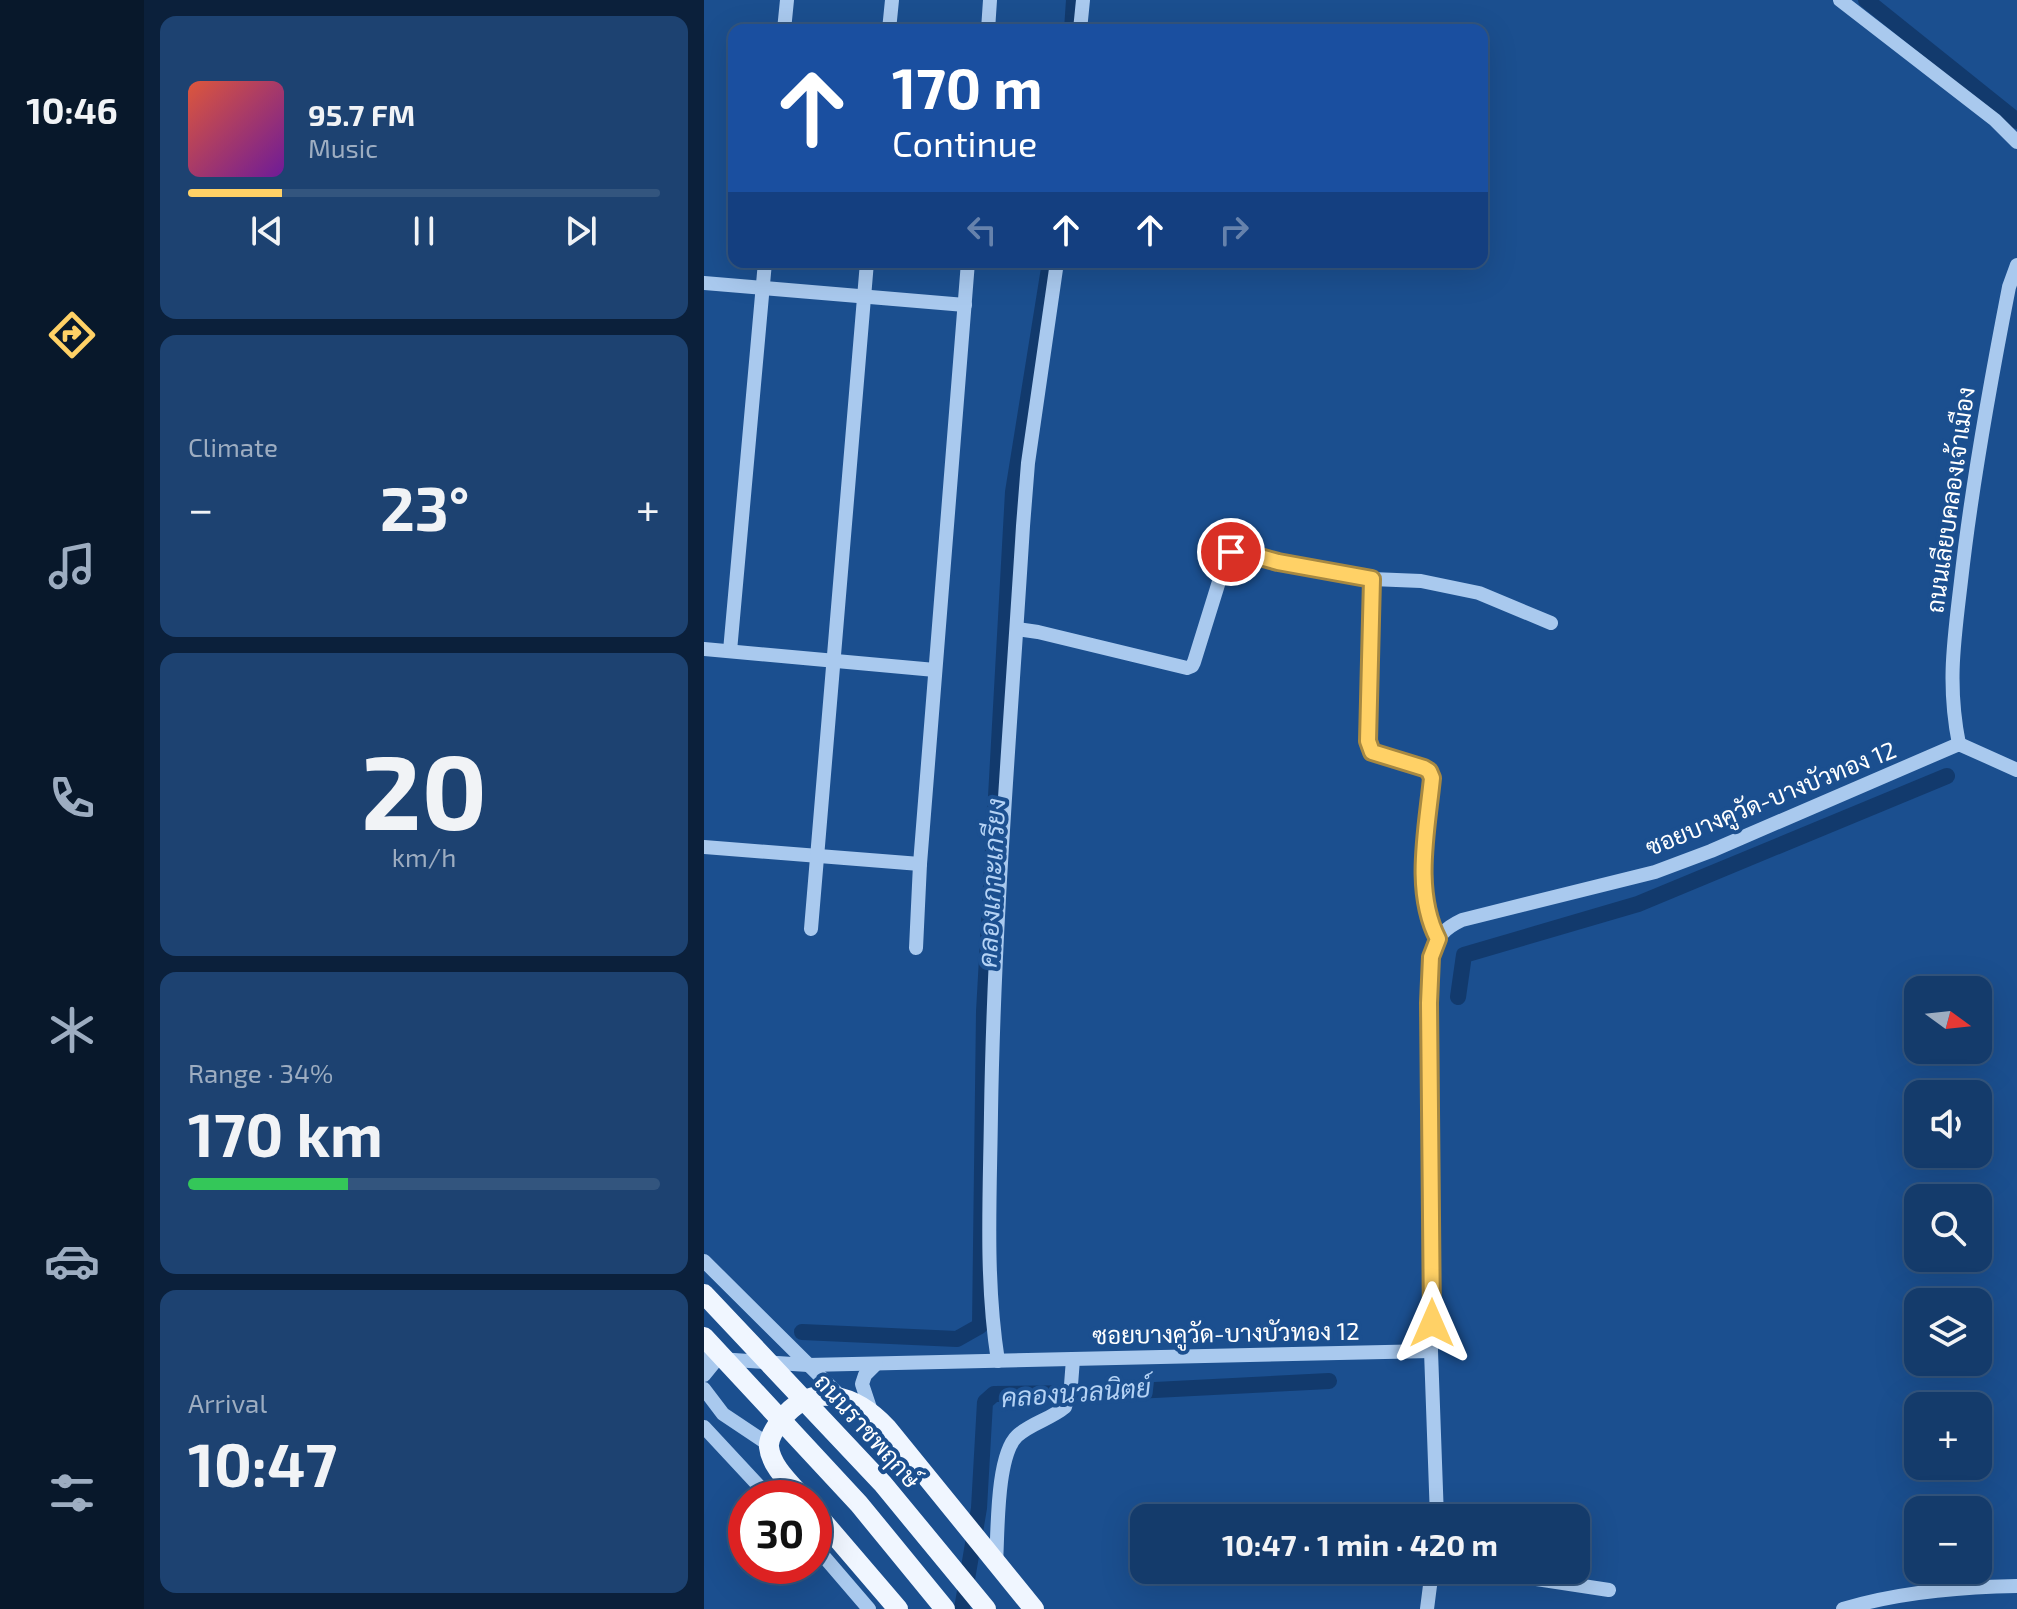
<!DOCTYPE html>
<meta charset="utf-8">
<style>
:root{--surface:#143b6b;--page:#1d4271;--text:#f1f3f6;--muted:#9dadc1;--line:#33557e;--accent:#ffd166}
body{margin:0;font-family:"Exo 2",Sarabun,sans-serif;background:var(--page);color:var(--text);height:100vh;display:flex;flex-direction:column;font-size:30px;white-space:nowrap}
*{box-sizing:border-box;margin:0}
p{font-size:26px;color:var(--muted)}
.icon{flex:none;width:44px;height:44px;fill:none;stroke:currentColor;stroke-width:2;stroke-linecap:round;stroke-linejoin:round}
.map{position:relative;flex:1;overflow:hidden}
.side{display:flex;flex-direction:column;gap:16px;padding:16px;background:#0b203b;width:560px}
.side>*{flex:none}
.hud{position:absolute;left:24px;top:24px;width:760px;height:244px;border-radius:16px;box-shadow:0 8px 32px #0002,0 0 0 2px var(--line);background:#1a4fa0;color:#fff;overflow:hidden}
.needle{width:52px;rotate:105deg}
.controls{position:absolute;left:1200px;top:976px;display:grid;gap:16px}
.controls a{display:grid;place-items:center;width:88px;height:88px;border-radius:16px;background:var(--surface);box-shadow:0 8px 32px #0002,0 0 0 2px var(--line);font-size:40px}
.speed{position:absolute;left:24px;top:1480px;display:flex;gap:16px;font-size:40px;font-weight:700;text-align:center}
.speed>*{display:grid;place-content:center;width:104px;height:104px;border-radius:50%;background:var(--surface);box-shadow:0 8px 32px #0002,0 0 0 2px var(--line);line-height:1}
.speed .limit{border:12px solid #d22;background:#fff;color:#111}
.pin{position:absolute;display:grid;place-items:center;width:68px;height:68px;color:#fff;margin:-34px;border:4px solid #fff;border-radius:50%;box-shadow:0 2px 8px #0007}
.me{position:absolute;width:88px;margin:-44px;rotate:0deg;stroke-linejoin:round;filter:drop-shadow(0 0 6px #0008)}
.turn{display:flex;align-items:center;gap:28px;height:168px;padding:0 32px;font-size:36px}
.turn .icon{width:104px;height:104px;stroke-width:2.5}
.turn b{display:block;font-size:56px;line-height:68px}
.lanes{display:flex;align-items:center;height:76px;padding:0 32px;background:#0003;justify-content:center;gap:40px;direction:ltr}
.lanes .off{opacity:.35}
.big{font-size:60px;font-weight:700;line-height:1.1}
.side .tile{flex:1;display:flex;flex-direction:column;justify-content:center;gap:12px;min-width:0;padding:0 28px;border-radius:16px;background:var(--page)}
.side .dial{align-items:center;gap:0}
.dial b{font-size:104px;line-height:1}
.song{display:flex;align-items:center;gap:24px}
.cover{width:96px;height:96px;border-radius:12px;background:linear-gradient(135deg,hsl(10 70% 55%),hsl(280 70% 35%))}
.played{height:8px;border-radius:4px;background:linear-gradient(90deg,var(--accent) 20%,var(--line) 20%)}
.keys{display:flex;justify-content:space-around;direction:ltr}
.heat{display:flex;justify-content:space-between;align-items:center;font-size:44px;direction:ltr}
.charge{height:12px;border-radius:6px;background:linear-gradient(90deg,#34c759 34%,var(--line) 0)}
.trip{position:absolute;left:426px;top:1504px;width:460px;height:80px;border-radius:16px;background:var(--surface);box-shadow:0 8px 32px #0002,0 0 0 2px var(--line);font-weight:700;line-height:80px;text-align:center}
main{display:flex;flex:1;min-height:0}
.tab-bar{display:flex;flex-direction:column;width:144px;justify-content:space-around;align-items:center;background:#08182b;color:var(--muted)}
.tab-bar .icon{width:56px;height:56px}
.tab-bar .current{color:var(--accent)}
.tab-bar b{font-size:36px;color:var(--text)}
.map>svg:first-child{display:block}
</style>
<main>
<nav class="tab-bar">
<b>10:46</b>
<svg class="icon current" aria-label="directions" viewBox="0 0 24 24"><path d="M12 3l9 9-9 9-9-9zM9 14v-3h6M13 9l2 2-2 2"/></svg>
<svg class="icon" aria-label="music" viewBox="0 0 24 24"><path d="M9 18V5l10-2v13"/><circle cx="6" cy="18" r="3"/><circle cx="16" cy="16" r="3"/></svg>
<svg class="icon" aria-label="phone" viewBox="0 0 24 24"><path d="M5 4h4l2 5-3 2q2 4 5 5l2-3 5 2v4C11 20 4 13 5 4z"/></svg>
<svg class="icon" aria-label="climate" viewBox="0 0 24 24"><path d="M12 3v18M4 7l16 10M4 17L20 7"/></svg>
<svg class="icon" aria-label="car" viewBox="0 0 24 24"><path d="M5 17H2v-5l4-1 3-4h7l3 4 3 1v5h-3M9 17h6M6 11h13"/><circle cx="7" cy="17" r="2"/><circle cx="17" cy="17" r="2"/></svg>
<svg class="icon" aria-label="filters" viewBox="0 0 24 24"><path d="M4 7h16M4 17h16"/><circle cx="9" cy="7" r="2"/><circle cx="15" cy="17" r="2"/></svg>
</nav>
<section class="side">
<div class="tile">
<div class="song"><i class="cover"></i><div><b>95.7 FM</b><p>Music</p></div></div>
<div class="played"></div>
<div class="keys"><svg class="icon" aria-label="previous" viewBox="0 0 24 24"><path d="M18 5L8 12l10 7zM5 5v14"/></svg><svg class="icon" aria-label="pause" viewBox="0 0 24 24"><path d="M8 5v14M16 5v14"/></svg><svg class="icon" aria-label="next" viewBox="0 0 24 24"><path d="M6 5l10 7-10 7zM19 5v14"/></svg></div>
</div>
<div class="tile"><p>Climate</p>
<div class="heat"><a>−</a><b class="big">23°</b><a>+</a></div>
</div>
<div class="tile dial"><b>20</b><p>km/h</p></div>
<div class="tile"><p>Range · 34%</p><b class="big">170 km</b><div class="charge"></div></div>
<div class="tile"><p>Arrival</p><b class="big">10:47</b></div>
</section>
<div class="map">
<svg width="1313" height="1609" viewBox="0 0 1313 1609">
<rect width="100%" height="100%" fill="#1b4f8f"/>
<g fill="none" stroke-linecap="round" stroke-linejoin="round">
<g stroke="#123a6d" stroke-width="16">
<polyline points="1162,0 1313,121"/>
<polyline points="368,30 370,0"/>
<polyline points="754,997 760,955 934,904 1243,776"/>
<polyline points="98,1332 253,1339 276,1326 280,1012 309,492 346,262"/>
<polyline points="258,1609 275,1508 281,1402 290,1394 392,1393 625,1381"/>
</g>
<g stroke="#a9c9ee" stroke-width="14">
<polyline points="1136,0 1291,120 1313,142"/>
<polyline points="80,30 83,0"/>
<polyline points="185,30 188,0"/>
<polyline points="284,30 286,0"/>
<polyline points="376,30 379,0"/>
<polyline points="0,283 261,305"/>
<path d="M 668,579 L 664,741 L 668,752 L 720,768 L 725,771 L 728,778 C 723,830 709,891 734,939"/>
<polyline points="313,629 334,632 483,668 488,666 490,662 522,559 531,550 574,562 668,579 717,581 775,593 847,623"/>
<polyline points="0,649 231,670"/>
<polyline points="26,651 61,262"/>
<path d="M 1255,744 C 1243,684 1250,641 1257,581 C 1268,482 1286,384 1305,287 L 1313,265"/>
<polyline points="0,847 216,864"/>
<polyline points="107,929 163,262"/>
<polyline points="212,948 216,864 264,262"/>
<polyline points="0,1261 137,1397"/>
<polyline points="727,1351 733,1518"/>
<path d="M 0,1358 L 104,1365 L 727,1351 C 728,1266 729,1180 727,1095 C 726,1057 719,990 728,955 C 733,936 741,928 758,920 L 951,872 L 1007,851 L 1255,744 L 1313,770"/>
<path d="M 294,1361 C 281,1279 286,1196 287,1113 C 290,917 307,721 319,526 L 324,463 L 353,262"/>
<polyline points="0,1375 13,1359"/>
<polyline points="0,1389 19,1414 64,1444"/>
<polyline points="167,1411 158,1384 161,1375 172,1364"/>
<polyline points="0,1427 66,1498"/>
<polyline points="110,1545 165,1609"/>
<path d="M 292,1563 C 294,1534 292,1456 313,1436 C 327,1423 347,1419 361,1407 L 367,1385 L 369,1359"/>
<polyline points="773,1570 905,1590"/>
<polyline points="723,1609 728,1570"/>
<path d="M 1139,1609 C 1195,1592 1254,1587 1313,1586"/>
</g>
<g stroke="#f0f6ff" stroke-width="20">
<path d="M 99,1498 C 87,1484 67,1467 65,1447 C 64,1438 72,1427 77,1420 C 109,1379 153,1396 183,1428 L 330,1609"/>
<polyline points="110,1511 194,1609"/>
</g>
<g stroke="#f0f6ff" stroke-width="20">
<polyline points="0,1294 179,1484 282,1609"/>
<polyline points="0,1337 155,1504 241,1609"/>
</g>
</g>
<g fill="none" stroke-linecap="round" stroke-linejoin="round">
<defs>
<path id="route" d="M 527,552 L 531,550 L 574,562 L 668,579 L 664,741 L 668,752 L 720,768 L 725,771 L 728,778 C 723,830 709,891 734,939 L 727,957 L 725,1003 L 728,1323"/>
</defs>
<use href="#route" stroke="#a68842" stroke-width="20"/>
<use href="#route" stroke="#ffd166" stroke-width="14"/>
</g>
<g text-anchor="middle" stroke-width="8" stroke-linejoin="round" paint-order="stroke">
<g font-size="24" fill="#fff" stroke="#1b4f8f">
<text transform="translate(1247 500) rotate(-82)" y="8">ถนนเลียบคลองเจ้าเมือง</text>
<text transform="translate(1067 799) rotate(-22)" y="8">ซอยบางคูวัด-บางบัวทอง 12</text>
<text transform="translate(522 1334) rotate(-1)" y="8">ซอยบางคูวัด-บางบัวทอง 12</text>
<text transform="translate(163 1431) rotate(48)" y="8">ถนนราชพฤกษ์</text>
</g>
<g font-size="26" font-style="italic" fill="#b5d3f5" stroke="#1b4f8f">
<text transform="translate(288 883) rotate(-87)" y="9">คลองเกาะเกรียง</text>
<text transform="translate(372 1393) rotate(-4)" y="9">คลองนวลนิตย์</text>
</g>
</g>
</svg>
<div class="controls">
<a><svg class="needle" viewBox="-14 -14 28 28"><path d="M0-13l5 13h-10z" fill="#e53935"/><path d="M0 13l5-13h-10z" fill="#9dadc1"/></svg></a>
<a><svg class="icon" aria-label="sound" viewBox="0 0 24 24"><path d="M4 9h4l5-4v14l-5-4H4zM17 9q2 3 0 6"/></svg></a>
<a><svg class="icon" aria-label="search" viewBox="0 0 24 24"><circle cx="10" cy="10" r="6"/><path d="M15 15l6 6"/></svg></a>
<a><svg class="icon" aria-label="layers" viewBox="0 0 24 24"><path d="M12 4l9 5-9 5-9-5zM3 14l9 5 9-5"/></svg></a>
<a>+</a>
<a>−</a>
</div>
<div class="speed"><div class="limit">30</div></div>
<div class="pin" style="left:527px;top:552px;background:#d93025"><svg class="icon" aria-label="arrive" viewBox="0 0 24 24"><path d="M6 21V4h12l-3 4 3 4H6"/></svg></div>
<svg class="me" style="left:728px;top:1323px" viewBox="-20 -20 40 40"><path d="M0-17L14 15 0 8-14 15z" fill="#ffd166" stroke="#fff" stroke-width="4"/></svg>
<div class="trip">10:47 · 1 min · 420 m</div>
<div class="hud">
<div class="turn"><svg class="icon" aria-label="ahead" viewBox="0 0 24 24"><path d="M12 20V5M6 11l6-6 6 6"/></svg><div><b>170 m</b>Continue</div></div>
<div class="lanes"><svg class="icon off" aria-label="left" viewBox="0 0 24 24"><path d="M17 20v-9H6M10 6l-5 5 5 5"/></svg><svg class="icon" aria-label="ahead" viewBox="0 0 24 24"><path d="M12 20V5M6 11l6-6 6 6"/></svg><svg class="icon" aria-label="ahead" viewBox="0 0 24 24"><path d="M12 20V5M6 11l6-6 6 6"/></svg><svg class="icon off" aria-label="right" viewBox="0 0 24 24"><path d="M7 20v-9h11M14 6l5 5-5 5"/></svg></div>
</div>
</div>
</main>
